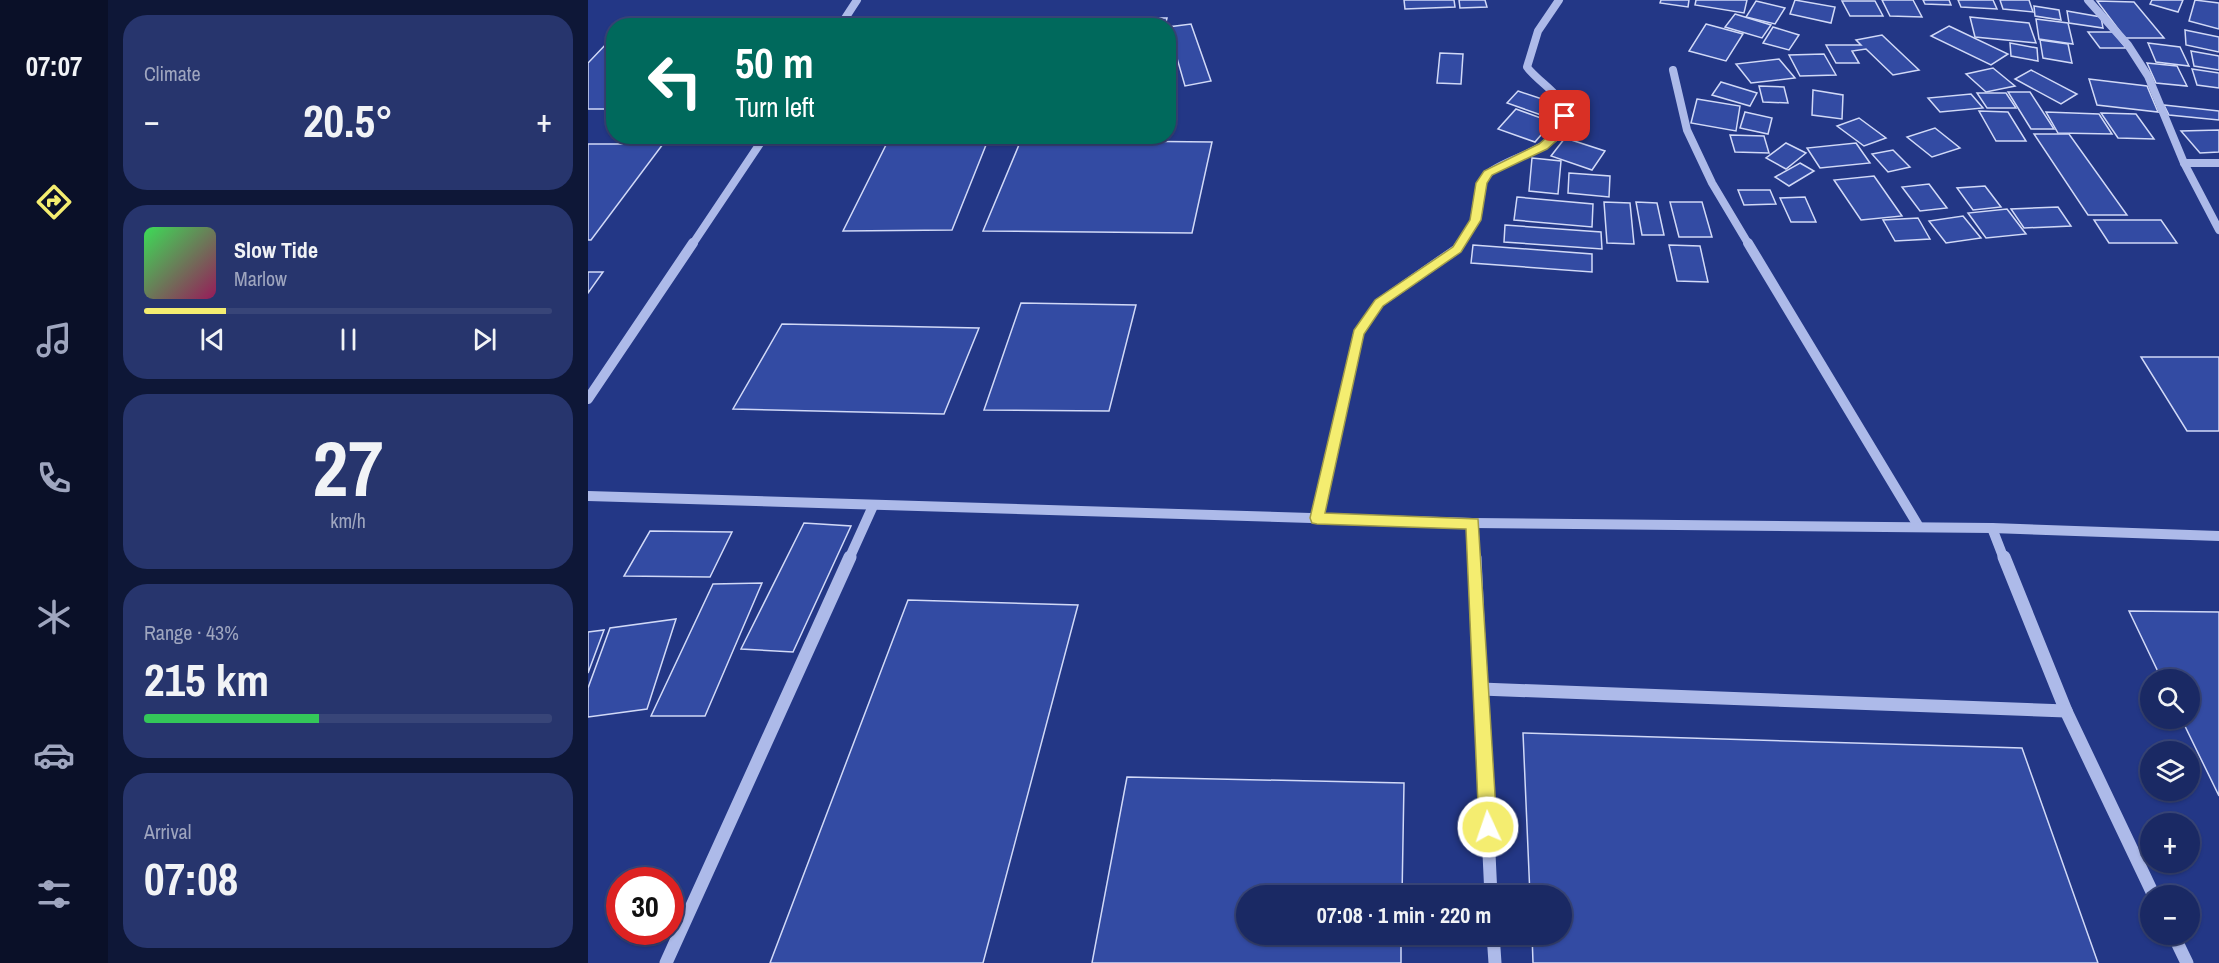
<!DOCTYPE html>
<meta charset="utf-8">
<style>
:root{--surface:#1a2964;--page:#27356d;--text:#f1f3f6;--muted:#9fa6bf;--line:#384578;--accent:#f4ed70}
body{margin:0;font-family:"Archivo Narrow",sans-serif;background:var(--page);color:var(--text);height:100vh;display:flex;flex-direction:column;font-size:22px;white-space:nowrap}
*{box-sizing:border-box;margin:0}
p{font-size:20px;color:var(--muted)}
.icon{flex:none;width:33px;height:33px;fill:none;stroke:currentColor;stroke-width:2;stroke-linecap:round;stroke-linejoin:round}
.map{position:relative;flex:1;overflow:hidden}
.details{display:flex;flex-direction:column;gap:15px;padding:15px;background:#0e1737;width:480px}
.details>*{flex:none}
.top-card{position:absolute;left:18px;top:18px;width:570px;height:126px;border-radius:24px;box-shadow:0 2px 4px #0004,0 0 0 2px var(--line);background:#00695c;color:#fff;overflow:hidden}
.tools{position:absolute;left:1552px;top:669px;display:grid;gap:12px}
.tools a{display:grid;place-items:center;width:60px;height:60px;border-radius:50%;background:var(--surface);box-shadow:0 2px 4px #0004,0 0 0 2px var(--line);font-size:30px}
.speed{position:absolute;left:18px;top:867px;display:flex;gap:12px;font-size:30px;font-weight:700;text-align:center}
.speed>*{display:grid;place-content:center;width:78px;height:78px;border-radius:50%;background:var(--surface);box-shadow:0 2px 4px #0004,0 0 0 2px var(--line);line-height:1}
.speed .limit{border:9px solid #d22;background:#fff;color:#111}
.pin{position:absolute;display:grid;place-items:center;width:51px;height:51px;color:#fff;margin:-26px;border-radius:12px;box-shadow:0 3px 9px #0006}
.me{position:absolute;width:66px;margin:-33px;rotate:357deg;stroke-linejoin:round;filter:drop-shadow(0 0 4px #0008)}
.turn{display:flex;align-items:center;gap:21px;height:126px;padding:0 30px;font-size:27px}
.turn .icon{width:78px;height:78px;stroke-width:2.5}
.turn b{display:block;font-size:42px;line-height:51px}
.big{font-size:45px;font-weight:800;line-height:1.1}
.details .widget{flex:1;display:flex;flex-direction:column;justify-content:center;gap:9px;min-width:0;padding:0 21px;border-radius:24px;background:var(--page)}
.details .dial{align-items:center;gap:0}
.dial b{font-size:78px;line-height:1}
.song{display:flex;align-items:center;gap:18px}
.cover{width:72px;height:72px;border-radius:9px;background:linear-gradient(135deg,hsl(130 70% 55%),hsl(330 70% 35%))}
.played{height:6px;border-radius:3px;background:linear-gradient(90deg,var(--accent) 20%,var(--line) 20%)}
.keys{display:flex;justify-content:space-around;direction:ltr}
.heat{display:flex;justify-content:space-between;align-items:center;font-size:33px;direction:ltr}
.charge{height:9px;border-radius:4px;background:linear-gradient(90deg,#34c759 43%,var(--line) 0)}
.trip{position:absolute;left:648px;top:885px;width:336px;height:60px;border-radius:30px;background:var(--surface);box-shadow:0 2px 4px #0004,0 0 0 2px var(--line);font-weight:800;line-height:60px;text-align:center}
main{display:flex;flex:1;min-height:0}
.tab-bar{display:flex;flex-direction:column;width:108px;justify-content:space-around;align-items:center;background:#0a1028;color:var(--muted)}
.tab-bar .icon{width:42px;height:42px}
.tab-bar .current{color:var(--accent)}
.tab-bar b{font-size:27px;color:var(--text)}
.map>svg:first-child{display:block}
</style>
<main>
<nav class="tab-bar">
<b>07:07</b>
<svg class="icon current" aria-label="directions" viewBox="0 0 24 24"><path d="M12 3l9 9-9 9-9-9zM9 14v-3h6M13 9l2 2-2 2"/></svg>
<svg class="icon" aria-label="music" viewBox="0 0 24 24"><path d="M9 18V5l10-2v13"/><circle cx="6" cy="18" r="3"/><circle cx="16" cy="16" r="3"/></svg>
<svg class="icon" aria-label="phone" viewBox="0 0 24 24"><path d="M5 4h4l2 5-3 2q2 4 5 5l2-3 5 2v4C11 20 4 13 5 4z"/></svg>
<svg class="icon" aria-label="climate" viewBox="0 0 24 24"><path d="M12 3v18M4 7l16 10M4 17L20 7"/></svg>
<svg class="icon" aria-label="car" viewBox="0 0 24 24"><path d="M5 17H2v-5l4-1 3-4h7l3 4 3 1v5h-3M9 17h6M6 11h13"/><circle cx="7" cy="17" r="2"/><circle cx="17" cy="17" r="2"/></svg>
<svg class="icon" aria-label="filters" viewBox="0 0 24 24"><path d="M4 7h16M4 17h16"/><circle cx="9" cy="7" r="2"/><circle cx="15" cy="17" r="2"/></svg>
</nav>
<section class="details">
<div class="widget"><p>Climate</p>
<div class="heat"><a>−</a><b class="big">20.5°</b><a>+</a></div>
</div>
<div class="widget">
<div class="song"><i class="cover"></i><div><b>Slow Tide</b><p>Marlow</p></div></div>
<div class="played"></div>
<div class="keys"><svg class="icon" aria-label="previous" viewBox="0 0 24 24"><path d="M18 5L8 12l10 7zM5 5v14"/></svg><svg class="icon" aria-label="pause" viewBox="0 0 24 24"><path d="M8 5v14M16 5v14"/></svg><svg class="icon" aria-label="next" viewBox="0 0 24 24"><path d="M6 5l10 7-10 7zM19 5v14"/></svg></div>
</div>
<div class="widget dial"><b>27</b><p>km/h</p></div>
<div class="widget"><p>Range · 43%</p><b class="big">215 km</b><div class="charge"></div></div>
<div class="widget"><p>Arrival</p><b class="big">07:08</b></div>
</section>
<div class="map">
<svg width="1631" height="963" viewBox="0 0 1631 963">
<rect width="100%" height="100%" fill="#233786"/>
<g fill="#334ba3" stroke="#d1d9f7" stroke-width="1.5">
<polygon points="816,0 866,0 867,7 817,9"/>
<polygon points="871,0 897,0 899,7 872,8"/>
<polygon points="1073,0 1101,0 1100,7 1072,3"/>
<polygon points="1108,0 1159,0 1156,13 1107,5"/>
<polygon points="1207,0 1247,7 1243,23 1202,14"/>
<polygon points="1294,0 1325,0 1334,17 1302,16"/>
<polygon points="1335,0 1361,0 1363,5 1337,4"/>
<polygon points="1370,0 1405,0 1409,9 1373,7"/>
<polygon points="1412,0 1441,0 1445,12 1415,9"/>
<polygon points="1564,0 1595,0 1590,12 1562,4"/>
<polygon points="1607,0 1631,3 1631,29 1601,21"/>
<polygon points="1168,1 1197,8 1187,24 1158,17"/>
<polygon points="1254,1 1287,1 1295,16 1262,16"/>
<polygon points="1509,1 1546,2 1576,38 1537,38"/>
<polygon points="1446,6 1471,10 1473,20 1447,16"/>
<polygon points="1479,11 1513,17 1515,28 1481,23"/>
<polygon points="1147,14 1183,25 1174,38 1137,27"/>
<polygon points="1382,17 1441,23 1448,43 1387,37"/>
<polygon points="509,18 579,18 577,26 506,26"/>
<polygon points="1448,19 1480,23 1485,44 1451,39"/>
<polygon points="603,24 623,81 597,86 580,27"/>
<polygon points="1118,24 1155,34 1138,61 1101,51"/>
<polygon points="1361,26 1420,54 1403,65 1343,36"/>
<polygon points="1185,27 1211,35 1201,50 1175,43"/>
<polygon points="1597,30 1631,37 1631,52 1598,45"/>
<polygon points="1500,32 1525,32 1538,48 1512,48"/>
<polygon points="1294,35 1331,70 1305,75 1278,49 1264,51 1271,63 1248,63 1238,45 1273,45 1268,40"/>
<polygon points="1452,40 1480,44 1484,63 1455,58"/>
<polygon points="21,41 26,41 26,109 0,109 0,63"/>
<polygon points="1422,43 1449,48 1450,61 1423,56"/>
<polygon points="1560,43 1592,47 1601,66 1568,62"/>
<polygon points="1603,51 1631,56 1631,70 1606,66"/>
<polygon points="852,53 875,54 873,84 849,83"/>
<polygon points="1236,54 1248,75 1212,76 1201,55"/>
<polygon points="1191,59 1207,78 1163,83 1148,64"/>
<polygon points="1559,63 1589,66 1599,86 1568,83"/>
<polygon points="1405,68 1427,86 1398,92 1378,74"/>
<polygon points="1604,69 1631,73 1631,88 1609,85"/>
<polygon points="1443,70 1489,94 1473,104 1427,79"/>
<polygon points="1501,79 1559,86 1570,112 1509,105"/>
<polygon points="1133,82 1169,93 1162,106 1124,95"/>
<polygon points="1171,86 1196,87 1200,103 1175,102"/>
<polygon points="1225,90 1255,95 1254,119 1224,115"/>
<polygon points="930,91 969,104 959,117 919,103"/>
<polygon points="1420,92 1442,92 1466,129 1443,129"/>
<polygon points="1389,93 1418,93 1428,108 1399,108"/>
<polygon points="1383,94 1395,108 1352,112 1340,98"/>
<polygon points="1109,99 1152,106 1148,131 1103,123"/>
<polygon points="1576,105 1631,111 1631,120 1581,115"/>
<polygon points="928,109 964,122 947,142 910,129"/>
<polygon points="1391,111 1420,112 1438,141 1408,141"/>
<polygon points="1157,112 1184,118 1180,134 1152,128"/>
<polygon points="1458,112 1511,114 1524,134 1470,133"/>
<polygon points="1513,113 1548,114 1566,139 1530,138"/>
<polygon points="1271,118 1298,138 1276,146 1249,126"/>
<polygon points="1347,128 1372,148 1344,157 1319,137"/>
<polygon points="1631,130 1631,152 1612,153 1593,131"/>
<polygon points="1446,134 1481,134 1539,215 1500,215"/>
<polygon points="1142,135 1176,136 1181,153 1147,152"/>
<polygon points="977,138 1017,151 1004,170 963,156"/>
<polygon points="400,140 364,230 255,231 300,141"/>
<polygon points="433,140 624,142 604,233 395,231"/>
<polygon points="1198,143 1218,153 1198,169 1178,158"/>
<polygon points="1268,143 1282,163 1232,168 1219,148"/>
<polygon points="0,144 75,144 3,240 0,240"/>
<polygon points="1305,150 1322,167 1300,172 1284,154"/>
<polygon points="944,158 973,161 970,194 941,191"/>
<polygon points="1212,163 1226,171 1201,186 1187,177"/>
<polygon points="981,173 1022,176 1021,197 980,193"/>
<polygon points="1286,176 1314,216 1273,220 1246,180"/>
<polygon points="1341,184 1359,208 1332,211 1314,187"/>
<polygon points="1397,186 1413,207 1385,210 1369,188"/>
<polygon points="1150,190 1182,190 1188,204 1156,205"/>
<polygon points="929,197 1005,204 1004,227 926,220"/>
<polygon points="1217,197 1228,222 1203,222 1192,198"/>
<polygon points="1016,202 1042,203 1046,244 1019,243"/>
<polygon points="1048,202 1069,203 1076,235 1054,235"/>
<polygon points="1082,202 1114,202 1124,237 1091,237"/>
<polygon points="1470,207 1483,226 1436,228 1423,209"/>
<polygon points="1419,209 1438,234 1398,238 1380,213"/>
<polygon points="1375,216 1393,238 1358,243 1341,221"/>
<polygon points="1330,218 1342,239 1307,241 1295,220"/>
<polygon points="1506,220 1573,220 1589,243 1521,243"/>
<polygon points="917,225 1013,232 1014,249 916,242"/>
<polygon points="885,245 1004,254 1004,272 883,263"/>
<polygon points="1081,245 1112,246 1120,282 1089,281"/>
<polygon points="0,272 15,272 0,293"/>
<polygon points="433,303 548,305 521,411 396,410"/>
<polygon points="194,324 391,328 356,414 145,409"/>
<polygon points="1553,357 1631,357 1631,431 1599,431"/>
<polygon points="216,523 263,526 205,652 153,649"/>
<polygon points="62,531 144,532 122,577 36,576"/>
<polygon points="174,583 117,716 63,716 125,584"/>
<polygon points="320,600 490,605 395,963 182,963"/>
<polygon points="1541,611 1631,612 1631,796 1593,718 1602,718 1602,680 1574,680"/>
<polygon points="88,619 59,709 0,717 0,688 22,628"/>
<polygon points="16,630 0,673 0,632"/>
<polygon points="935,733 1434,748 1510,963 945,963 944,934 974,934 974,896 942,896"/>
<polygon points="539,777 816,783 814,896 658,896 658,934 813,934 813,963 504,963"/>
</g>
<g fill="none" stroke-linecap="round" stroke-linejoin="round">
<g stroke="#adbae9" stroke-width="8">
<polyline points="1500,0 1540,45 1560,76 1596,163 1631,230"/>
<polyline points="252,26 269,0"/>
<polyline points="1085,70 1099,130 1124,183 1161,245"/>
<polyline points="1596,163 1631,163"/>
<polyline points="104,245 177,136"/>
<path d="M 872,245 C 877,237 883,230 887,221 C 894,207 886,186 900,174 C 918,156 996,145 974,103 C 970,94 947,78 939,67 L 950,31 L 971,0"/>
</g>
<g stroke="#adbae9" stroke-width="10">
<polyline points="1160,243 1331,527"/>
<polyline points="0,399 105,243"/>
<polyline points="0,496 885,523 1404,528 1631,536"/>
<polyline points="729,518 770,334 791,303 869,249 873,243"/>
<polyline points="885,523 887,559"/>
<polyline points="1404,528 1416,559"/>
<polyline points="261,559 285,506"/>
</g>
<g stroke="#adbae9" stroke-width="13">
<polyline points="887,557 903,896"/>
<polyline points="1416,557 1478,711 1566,896"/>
<polyline points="893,689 1478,711"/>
<polyline points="905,934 907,963"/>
<polyline points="1585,934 1599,963"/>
<polyline points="78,963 262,557"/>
</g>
</g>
<polygon fill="#f4ed70" stroke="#9f9a49" stroke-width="1.5" points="974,114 982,116 978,132 959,149 904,175 899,183 893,220 873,252 795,306 776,334 737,513 890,519 909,827 906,833 900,835 894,833 891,827 878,529 729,524 724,523 722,518 766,330 787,300 865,247 882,220 888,183 896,171 951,144 969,128"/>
</svg>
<div class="tools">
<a><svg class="icon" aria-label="search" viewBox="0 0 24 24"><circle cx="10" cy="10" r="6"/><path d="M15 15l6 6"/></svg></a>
<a><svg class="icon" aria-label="layers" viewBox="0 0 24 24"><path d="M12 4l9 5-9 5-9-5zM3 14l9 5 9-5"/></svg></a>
<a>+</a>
<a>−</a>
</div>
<div class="speed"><div class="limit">30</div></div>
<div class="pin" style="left:977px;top:116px;background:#d93025"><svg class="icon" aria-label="arrive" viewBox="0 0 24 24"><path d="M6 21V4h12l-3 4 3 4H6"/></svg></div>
<svg class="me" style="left:900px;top:827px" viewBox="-20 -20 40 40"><circle r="17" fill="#f4ed70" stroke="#fff" stroke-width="3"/><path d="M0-11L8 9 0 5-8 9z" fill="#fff"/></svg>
<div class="trip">07:08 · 1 min · 220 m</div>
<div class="top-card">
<div class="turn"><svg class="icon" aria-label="left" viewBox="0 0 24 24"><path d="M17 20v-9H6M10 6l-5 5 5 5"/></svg><div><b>50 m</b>Turn left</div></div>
</div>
</div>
</main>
